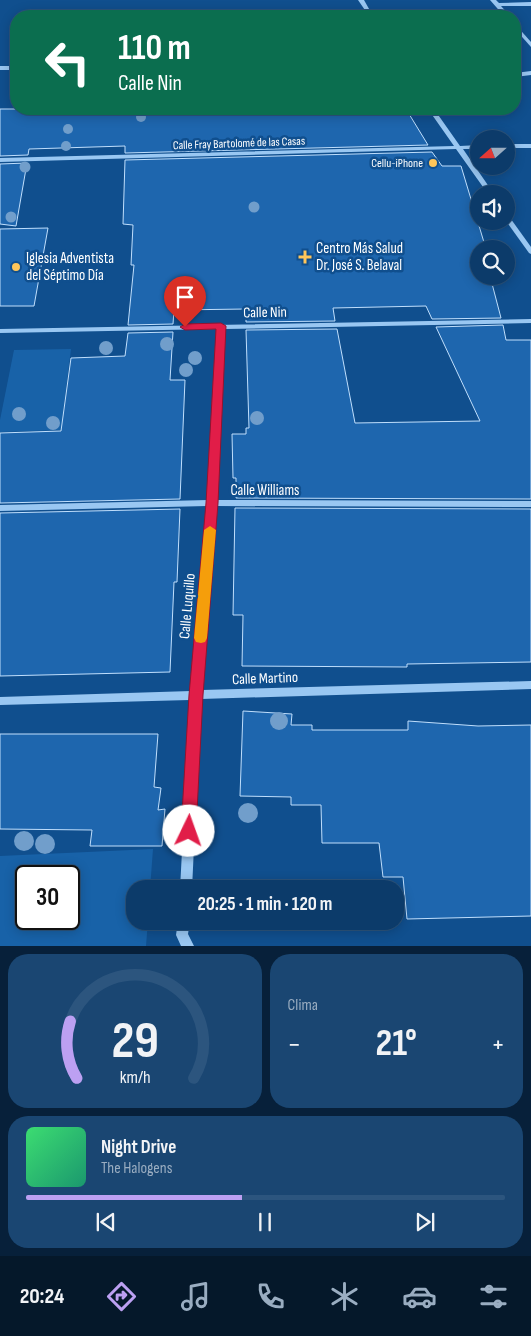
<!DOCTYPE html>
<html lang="es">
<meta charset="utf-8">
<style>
:root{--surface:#0c3b6a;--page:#1a4672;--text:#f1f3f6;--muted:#9aadc1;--line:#2c557e;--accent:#bca0f2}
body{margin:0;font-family:"Sofia Sans Condensed",sans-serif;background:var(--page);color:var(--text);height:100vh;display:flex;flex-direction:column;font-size:19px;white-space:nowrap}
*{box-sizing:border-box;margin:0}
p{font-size:16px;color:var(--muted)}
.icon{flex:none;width:28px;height:28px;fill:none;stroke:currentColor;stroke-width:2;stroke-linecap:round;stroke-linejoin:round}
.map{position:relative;height:946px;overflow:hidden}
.sheet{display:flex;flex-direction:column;gap:8px;padding:8px;background:#07203a;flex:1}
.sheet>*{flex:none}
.hud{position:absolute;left:10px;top:10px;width:511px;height:105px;border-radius:20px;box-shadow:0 2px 12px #0003,0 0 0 1px var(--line);background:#0b6e4f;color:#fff;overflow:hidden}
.needle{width:32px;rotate:249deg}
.buttons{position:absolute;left:470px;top:130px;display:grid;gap:10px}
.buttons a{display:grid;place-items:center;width:45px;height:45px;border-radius:50%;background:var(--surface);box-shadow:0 2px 12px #0003,0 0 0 1px var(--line);font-size:25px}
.speed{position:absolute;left:15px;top:865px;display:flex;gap:10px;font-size:25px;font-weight:700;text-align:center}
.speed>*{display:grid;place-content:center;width:65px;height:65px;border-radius:50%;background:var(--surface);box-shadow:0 2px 12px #0003,0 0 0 1px var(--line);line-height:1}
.speed .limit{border:2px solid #111;border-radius:8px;background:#fff;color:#111}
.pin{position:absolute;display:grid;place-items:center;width:42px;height:42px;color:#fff;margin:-51px -21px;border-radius:50% 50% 50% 0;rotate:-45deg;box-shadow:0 0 5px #0007}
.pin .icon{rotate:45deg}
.me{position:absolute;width:55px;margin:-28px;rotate:3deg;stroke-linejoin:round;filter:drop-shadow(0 0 4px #0008)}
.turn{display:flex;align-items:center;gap:18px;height:105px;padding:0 25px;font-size:22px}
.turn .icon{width:65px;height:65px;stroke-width:2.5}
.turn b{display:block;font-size:35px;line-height:42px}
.big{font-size:38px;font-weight:700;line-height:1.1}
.sheet .widget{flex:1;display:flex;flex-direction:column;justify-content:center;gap:8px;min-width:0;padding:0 18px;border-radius:20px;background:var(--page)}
.sheet .dial{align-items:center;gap:0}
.dial svg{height:130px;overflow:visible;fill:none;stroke:var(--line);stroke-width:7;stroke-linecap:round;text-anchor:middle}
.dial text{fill:var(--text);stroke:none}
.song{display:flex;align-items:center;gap:15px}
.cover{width:60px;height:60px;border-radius:8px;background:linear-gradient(135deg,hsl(140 70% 55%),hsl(160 70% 35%))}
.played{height:5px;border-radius:2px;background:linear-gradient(90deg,var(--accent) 45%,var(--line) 45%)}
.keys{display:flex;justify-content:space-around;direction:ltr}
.heat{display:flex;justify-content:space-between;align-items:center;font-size:28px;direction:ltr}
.sheet .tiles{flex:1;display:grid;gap:8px;grid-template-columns:1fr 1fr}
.widget:last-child{grid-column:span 2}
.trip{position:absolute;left:126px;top:880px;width:278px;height:50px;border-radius:20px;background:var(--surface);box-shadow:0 2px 12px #0003,0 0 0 1px var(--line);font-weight:700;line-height:50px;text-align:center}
.dock{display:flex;height:80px;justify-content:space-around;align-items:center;background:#05182a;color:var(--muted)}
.dock .icon{width:35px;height:35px}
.dock .active{color:var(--accent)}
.dock b{font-size:22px;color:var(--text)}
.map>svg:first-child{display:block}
</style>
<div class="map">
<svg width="531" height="946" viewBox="0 0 531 946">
<rect width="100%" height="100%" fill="#104f8e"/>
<g fill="#1862a8" fill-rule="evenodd">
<polygon points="71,349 61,430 0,432 0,420 14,350"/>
<path d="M 153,849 L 150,889 L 135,889 L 135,921 L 148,921 L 146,946 L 0,946 L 0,856 ZM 26,876 L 69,876 L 69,919 L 26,919 Z"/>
</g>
<g fill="#1e66ae" stroke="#c0dffd">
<polygon points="0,109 406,109 428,145 125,153 125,146 29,149 28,155 0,156"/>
<polygon points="432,152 442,166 461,166 486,249 479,249 479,276 490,276 501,318 432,319 426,306 333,308 335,321 246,322 246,309 174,310 173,324 128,325 134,265 131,265 133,225 123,224 125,160"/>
<polygon points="27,163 16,226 0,224 0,164"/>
<polygon points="48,228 34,306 0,306 0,229"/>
<polygon points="503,325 506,340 531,340 531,499 236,498 236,478 233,478 232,434 246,434 246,428 249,428 246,330 337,329 355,423 480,421 436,327"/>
<polygon points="173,332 170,380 185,380 180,499 0,503 0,433 61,431 71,358 125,356 128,333"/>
<polygon points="235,508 531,509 531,662 407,664 407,667 242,666 243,615 233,615"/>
<polygon points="180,509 177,582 174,582 170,672 0,676 0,513"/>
<polygon points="243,711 292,714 291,725 312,725 312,730 408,730 408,721 478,726 531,725 531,916 407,919 403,877 383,877 379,843 322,843 321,805 291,805 291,797 240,796"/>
<polygon points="0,734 158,734 154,787 161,788 158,810 165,809 162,846 90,846 92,830 0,829"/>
</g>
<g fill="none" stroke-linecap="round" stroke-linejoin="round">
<g fill="#99c7f2" fill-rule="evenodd">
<polygon points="358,0 364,0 373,16 369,16"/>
<polygon points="490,0 496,0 499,3 531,2 531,6 501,6 510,16 504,16"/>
<polygon points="515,24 531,42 531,47 515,29"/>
<rect x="0" y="66" width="16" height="4"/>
<polygon points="531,71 531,75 515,77 515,73"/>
<polygon points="428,109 434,109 460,146 479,145 479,149 463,149 494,194 488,194 456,149 0,162 0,158 454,146"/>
<rect x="506" y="144" width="25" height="4"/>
<polygon points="506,214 508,215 531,247 531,254 529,253 506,221"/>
<polygon points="531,319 531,323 225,329 217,500 531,501 531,507 216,506 202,690 531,681 531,689 201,699 192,889 180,889 190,700 0,705 0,697 191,691 207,506 0,511 0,505 208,500 217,329 0,333 0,329"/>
<polygon points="178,921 190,921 188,934 194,946 181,946 176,935"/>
</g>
</g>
<g fill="#719ecb">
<circle cx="141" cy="117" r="5"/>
<circle cx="68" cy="129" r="5"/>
<circle cx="66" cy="146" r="5"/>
<circle cx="25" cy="167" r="5.5"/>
<circle cx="254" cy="207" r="5.5"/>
<circle cx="11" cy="217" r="5.5"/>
<circle cx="167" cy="344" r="7"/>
<circle cx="106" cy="348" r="7"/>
<circle cx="195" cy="358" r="7"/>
<circle cx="186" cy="370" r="7"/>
<circle cx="19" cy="414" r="7"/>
<circle cx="257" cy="418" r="7"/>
<circle cx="53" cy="423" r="7"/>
<circle cx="279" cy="721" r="9"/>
<circle cx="248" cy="813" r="10"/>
<circle cx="24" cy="841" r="10"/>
<circle cx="45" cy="844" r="10"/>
</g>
<polygon fill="#e11d48" stroke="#92132f" points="221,323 226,326 218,503 203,695 196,831 194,836 189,838 183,836 181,831 189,695 206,503 216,329 185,330 180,327 185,324"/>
<polygon fill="#f59e0b" points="210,526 216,530 207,638 205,642 201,643 196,642 194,638 204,530"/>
<g fill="#ffc65a" stroke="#104f8e" stroke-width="2">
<circle cx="433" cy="163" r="5"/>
<path d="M302.5 249.5h5v5h5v5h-5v5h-5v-5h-5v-5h5z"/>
<circle cx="16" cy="267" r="5"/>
</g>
<g text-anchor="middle" stroke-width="5" stroke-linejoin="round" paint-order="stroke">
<g font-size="12" fill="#fff" stroke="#104f8e">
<text transform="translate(239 143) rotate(-2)" y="4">Calle Fray Bartolomé de las Casas</text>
</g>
<g font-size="12" fill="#fff" stroke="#104f8e" text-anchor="end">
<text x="423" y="167">Cellu-iPhone</text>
</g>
<g font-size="15" fill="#fff" stroke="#104f8e" text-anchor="start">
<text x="316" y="253">Centro Más Salud<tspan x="316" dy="17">Dr. José S. Belaval</tspan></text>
<text x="26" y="263">Iglesia Adventista<tspan x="26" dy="17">del Séptimo Día</tspan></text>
</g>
<g font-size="15" fill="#fff" stroke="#104f8e">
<text transform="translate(265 312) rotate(-1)" y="5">Calle Nin</text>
<text x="265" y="495">Calle Williams</text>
<text transform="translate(187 606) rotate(-85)" y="5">Calle Luquillo</text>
<text transform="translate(265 678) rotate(-2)" y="5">Calle Martino</text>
</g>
</g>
</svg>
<div class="buttons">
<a><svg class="needle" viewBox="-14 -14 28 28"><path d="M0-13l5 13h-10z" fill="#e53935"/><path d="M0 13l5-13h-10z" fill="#9aadc1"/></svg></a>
<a><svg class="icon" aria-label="sound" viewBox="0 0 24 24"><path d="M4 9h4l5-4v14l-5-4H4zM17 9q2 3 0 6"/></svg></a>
<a><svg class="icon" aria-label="search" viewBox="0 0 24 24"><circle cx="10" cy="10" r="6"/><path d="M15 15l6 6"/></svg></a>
</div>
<div class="speed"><div class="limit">30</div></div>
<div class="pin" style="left:185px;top:327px;background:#d93025"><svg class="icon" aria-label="arrive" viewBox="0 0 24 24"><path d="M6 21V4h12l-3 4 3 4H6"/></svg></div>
<svg class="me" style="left:189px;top:831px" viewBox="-20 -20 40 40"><circle r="19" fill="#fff"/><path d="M0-13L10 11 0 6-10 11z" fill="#e11d48"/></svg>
<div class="trip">20:25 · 1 min · 120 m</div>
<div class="hud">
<div class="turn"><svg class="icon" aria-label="left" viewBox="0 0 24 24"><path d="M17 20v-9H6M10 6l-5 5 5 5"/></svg><div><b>110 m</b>Calle Nin</div></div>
</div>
</div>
<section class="sheet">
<div class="tiles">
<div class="widget dial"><svg viewBox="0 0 100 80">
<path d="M14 69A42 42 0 1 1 86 69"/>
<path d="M14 69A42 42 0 0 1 10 34" stroke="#bca0f2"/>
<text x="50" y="56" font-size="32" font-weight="700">29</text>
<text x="50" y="72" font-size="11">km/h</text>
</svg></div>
<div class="widget"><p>Clima</p>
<div class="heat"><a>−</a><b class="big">21°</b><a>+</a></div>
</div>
<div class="widget">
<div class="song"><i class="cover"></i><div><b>Night Drive</b><p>The Halogens</p></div></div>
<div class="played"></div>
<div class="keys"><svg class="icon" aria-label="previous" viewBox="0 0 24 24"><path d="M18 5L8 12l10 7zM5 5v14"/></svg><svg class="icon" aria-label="pause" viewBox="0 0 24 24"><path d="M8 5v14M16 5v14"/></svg><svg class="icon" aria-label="next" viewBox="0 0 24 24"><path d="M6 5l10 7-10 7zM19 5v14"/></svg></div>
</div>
</div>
</section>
<nav class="dock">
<b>20:24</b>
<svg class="icon active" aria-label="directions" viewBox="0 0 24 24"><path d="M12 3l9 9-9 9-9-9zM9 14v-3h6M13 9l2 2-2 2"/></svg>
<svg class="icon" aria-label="music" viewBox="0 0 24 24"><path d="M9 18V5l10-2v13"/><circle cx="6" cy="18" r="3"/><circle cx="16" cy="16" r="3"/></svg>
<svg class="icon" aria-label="phone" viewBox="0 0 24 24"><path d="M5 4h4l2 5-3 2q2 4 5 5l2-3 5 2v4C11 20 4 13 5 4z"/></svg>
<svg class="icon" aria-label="climate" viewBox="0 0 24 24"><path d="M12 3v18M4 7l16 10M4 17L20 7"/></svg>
<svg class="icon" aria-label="car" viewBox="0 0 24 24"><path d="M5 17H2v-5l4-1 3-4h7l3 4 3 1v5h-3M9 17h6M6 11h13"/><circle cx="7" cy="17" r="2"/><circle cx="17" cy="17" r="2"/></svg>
<svg class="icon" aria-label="filters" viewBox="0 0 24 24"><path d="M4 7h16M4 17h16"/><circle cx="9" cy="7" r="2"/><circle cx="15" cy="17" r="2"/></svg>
</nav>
